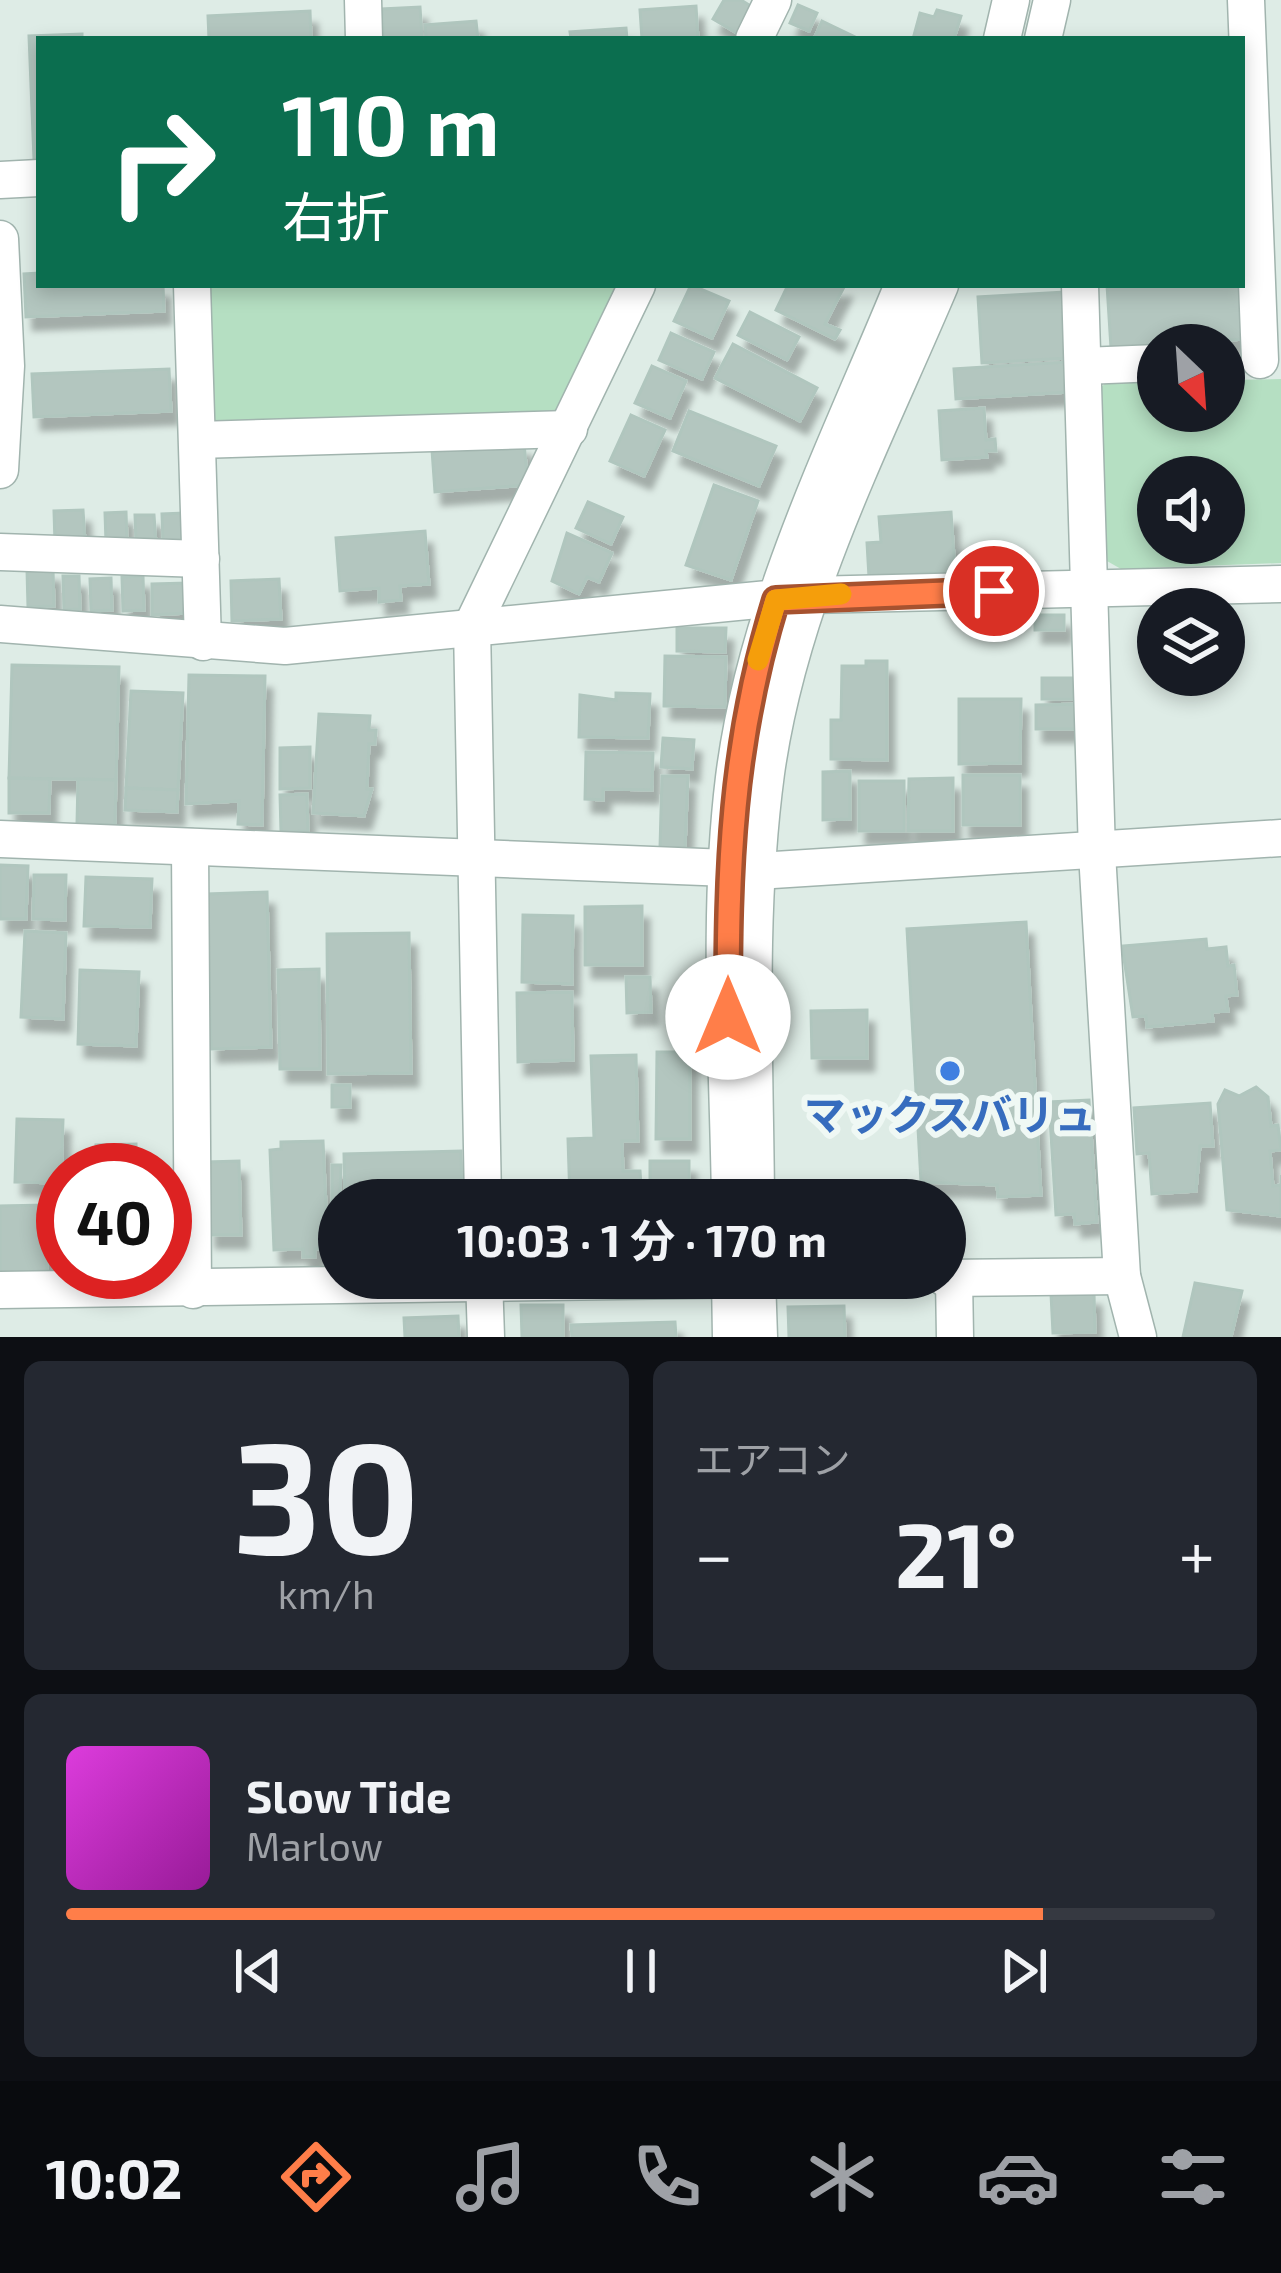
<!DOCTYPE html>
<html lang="ja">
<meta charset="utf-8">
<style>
:root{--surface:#171b24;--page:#242831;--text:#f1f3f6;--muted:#9ea1a6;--line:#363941;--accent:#ff7e49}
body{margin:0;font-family:"Exo 2","Noto Sans JP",sans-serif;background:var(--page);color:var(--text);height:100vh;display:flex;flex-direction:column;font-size:45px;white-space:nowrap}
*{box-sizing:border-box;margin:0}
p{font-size:39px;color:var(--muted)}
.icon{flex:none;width:66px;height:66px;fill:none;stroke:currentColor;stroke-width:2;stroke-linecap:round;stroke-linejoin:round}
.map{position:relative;height:1337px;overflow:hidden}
.panel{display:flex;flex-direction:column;gap:24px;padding:24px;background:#0d0f14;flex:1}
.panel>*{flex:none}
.guide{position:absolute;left:36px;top:36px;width:1209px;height:252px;border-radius:0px;box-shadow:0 6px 18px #0003;background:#0b6e4f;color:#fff;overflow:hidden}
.needle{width:78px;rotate:155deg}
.fabs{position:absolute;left:1137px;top:324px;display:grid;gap:24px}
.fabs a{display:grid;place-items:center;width:108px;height:108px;border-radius:50%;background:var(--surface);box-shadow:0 6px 18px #0003;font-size:60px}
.speed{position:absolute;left:36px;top:1143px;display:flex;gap:24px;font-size:60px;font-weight:700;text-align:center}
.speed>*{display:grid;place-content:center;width:156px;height:156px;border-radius:50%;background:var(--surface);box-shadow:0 6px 18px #0003;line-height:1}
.speed .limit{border:18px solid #d22;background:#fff;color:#111}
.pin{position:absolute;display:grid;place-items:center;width:102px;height:102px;color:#fff;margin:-51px;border:6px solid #fff;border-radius:50%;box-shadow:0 3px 12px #0007}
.me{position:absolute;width:132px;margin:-66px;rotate:0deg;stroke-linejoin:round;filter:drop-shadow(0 0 9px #0008)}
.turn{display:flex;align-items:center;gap:42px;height:252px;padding:0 48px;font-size:54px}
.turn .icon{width:156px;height:156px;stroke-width:2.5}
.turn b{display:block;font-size:84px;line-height:102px}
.big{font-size:90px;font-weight:700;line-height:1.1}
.panel .card{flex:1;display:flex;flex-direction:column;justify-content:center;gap:18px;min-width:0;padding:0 42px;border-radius:18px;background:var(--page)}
.panel .dial{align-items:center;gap:0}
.dial b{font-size:156px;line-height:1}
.song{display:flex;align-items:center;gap:36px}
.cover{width:144px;height:144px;border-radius:18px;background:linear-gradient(135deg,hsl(300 70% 55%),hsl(300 70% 35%))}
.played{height:12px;border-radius:6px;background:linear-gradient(90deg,var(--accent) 85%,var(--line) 85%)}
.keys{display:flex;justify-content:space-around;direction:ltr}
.heat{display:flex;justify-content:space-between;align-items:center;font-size:66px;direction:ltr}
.panel .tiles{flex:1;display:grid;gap:24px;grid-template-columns:1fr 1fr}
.card:last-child{grid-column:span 2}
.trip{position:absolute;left:318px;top:1179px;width:648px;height:120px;border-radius:60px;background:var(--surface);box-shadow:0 6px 18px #0003;font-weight:700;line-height:120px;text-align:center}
.dock{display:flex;height:192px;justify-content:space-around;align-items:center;background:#090b0e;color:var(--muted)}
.dock .icon{width:84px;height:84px}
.dock .selected{color:var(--accent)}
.dock b{font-size:54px;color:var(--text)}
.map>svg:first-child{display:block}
</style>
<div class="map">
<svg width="1281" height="1337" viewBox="0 0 1281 1337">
<defs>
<filter id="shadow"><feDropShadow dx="7" dy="13" stdDeviation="3" flood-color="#0004"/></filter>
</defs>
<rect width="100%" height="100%" fill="#deece6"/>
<g fill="#b5dfc2" fill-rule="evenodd">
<polygon points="202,285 624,285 562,411 544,418 208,422"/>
<path d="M 1281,379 L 1281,563 L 1121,569 L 1107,561 L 1099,389 L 1107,382 L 1158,381 L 1158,411 L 1224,411 L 1224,380 ZM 1158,477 L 1224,477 L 1224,543 L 1158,543 Z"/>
</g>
<g fill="#b3c6bf" stroke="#b0c6be" stroke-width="3" filter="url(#shadow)">
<polygon points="724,0 741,0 765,15 747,39 713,19"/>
<polygon points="798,5 817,13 809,31 790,23"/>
<polygon points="696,6 698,39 642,39 640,10"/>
<polygon points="420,7 422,39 384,39 382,9"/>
<polygon points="937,10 961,16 954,39 913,39 920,13 934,17"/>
<polygon points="310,11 311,39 209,39 208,16"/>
<polygon points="476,21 478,39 426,39 425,25"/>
<polygon points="822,21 855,37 854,39 814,39"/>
<polygon points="626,28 627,39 571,39 570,32"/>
<polygon points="82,34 82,39 39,39 39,158 34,159 29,36"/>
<polygon points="39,273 39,285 163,285 164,311 26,317 24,274"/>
<polygon points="691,285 729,301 712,338 674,321"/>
<polygon points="788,285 845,285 825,324 840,330 835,339 776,310"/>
<polygon points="1107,285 1241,285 1244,339 1111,348"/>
<polygon points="1064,292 1068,358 982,363 978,297"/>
<polygon points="750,312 799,337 787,360 738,335"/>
<polygon points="671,333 714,352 702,379 659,360"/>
<polygon points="733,344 817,388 800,421 715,378"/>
<polygon points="1067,362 1069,392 956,399 954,369"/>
<polygon points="652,366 686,381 670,418 635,403"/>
<polygon points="169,369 171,411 34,417 32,374"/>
<polygon points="984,408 986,440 995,439 996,451 986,451 987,457 942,460 939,411"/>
<polygon points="689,411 776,446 759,486 673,451"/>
<polygon points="631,415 665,430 644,476 610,461"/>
<polygon points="524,443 528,485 435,492 432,450"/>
<polygon points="714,485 758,501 731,580 686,565"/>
<polygon points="588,502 623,517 611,544 576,528"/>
<polygon points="83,510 85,541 55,543 54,511"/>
<polygon points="126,512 127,541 106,542 105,513"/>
<polygon points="951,512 955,571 869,577 867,543 881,542 879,517"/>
<polygon points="184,513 185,543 163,544 162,514"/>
<polygon points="135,515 154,515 156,544 136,544"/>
<polygon points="425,531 429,584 400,586 401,600 379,602 379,588 340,591 336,538"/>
<polygon points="567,533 612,553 599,582 587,577 579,594 552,581"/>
<polygon points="53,569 54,606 28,607 27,570"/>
<polygon points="63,576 79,576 80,609 64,610"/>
<polygon points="143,576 144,610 123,611 122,577"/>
<polygon points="111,578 112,610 91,611 90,579"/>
<polygon points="279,579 281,619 232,621 231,581"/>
<polygon points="187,583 188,613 152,615 152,584"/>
<rect x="1035" y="615" width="29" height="15"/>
<polygon points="677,628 726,628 725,652 677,651"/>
<polygon points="665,656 726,657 725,707 664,706"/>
<polygon points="866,661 887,661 887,760 831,759 831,720 841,720 842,666 866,666"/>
<polygon points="12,665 119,667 116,780 9,778"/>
<polygon points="189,675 265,676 262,825 238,824 239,801 186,804"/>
<rect x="1042" y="678" width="31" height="21"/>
<polygon points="131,691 183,693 178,790 126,788"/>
<polygon points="616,693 650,694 648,738 579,737 580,695 616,700"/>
<polygon points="959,699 1021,699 1020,763 959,764"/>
<polygon points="1083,704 1083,729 1036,729 1036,705"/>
<polygon points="319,714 370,716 369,730 376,730 375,744 369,744 367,789 372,789 364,816 313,813"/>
<polygon points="663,738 694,740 692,769 661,767"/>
<polygon points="310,747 310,788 280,789 280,748"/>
<polygon points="586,752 653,753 652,790 603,789 603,800 585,799"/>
<polygon points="850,771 850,819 823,820 823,772"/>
<rect x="963" y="775" width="57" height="50"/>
<polygon points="662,776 688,776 685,849 660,848"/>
<polygon points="9,778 50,779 49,813 9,813"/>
<polygon points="953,778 953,831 908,831 909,779"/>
<polygon points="78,779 116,780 115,825 77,824"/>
<rect x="859" y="781" width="45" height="50"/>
<polygon points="126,788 178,790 177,812 125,810"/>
<polygon points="307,794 308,831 281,832 280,795"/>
<polygon points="0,865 28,866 26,919 0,919"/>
<polygon points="34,875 66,875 65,920 33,919"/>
<polygon points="86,877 152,879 150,927 84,926"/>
<polygon points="267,892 271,1047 211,1049 207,894"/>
<polygon points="642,906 642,965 585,965 585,907"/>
<polygon points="523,915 573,916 572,984 522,982"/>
<polygon points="1026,922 1041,1195 998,1197 997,1185 921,1182 907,929"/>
<polygon points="25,931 66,933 63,1019 21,1017"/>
<polygon points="409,933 411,1073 328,1074 327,934"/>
<polygon points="1206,939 1207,949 1226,947 1228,966 1234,965 1237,995 1226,996 1228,1011 1212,1012 1213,1021 1147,1027 1146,1016 1133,1017 1122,946"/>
<polygon points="319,969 320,1069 280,1069 278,970"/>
<polygon points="80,970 139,972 136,1046 78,1044"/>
<polygon points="626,977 650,977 651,1012 627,1013"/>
<polygon points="572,992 573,1060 518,1062 517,993"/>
<polygon points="867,1010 867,1058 812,1058 811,1011"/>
<polygon points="657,1052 690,1052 690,1139 656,1139"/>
<polygon points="636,1055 638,1141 622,1141 623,1171 640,1171 641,1185 623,1186 623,1200 570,1200 568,1139 594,1138 591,1056"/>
<rect x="332" y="1085" width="18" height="22"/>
<polygon points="1256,1087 1268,1097 1271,1126 1278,1125 1281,1150 1270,1151 1273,1186 1281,1185 1281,1175 1281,1216 1227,1210 1218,1104 1225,1090 1239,1096"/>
<polygon points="1089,1100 1097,1222 1075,1224 1074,1214 1056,1215 1049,1102"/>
<polygon points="1210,1103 1213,1146 1200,1146 1196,1191 1152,1194 1149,1153 1137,1154 1134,1108"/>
<polygon points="17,1119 63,1120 61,1183 15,1182"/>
<polygon points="323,1141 328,1248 315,1249 315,1257 303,1257 303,1249 274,1250 270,1150 281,1149 281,1142"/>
<polygon points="136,1144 136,1170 96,1170 96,1145"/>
<polygon points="461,1151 462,1200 345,1200 344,1154"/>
<polygon points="239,1161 241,1235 209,1235 207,1162"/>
<rect x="650" y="1161" width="39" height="39"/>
<polygon points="332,1165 341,1165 339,1222 332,1223"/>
<polygon points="45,1205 47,1275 0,1276 0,1206"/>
<polygon points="1195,1283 1242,1291 1231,1337 1183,1337"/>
<polygon points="1094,1293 1095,1332 1053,1333 1051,1294"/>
<polygon points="521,1305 563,1305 563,1337 522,1337"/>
<polygon points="844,1306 845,1337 789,1337 788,1307"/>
<polygon points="458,1316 459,1337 405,1337 404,1318"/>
<polygon points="675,1322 676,1337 572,1337 571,1325"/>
</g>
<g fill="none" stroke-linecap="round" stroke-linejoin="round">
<defs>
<g id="minor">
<polyline points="363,0 364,39"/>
<polyline points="1246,0 1260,360"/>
<polyline points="754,39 773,0"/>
<polyline points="1002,39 1011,0"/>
<polyline points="1043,39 1052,0"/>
<polyline points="0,180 39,178"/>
<polyline points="0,239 6,366 0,470"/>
<polyline points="192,285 203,642"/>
<polyline points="1080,285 1097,853 1122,1276 1138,1337"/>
<polyline points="1083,366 1158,363"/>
<polyline points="198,440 569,429"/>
<polyline points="0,552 201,559"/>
<polyline points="0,624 285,646 809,595 1281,584"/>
<polyline points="0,839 728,868"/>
<polyline points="190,847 193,1290"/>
<polyline points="757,871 1281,838"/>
<polyline points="483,1200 472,626 637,285"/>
<path d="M 730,1200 C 728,1061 717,916 734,778 C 755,606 838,444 903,285"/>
<path d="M 756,1200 C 755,1058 747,914 766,773 C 790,601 873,443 940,285"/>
<polyline points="484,1278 486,1337"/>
<polyline points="730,1278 731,1337"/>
<polyline points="757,1278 759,1337"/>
<polyline points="945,1278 1122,1276"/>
<polyline points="954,1278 955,1337"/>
<polyline points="0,1290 825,1278"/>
</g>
</defs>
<use href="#minor" stroke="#a1b4ae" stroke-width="39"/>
<use href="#minor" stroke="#fff" stroke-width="36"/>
</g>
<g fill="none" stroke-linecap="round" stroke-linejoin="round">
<defs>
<path id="route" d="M 728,1017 C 728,866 731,746 776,600 L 994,591"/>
</defs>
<use href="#route" stroke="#a6522f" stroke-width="30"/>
<use href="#route" stroke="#ff7e49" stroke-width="21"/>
<polyline stroke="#f59e0b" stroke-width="21" points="758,660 776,600 841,594"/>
</g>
<circle fill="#3f7fe0" stroke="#eff8f4" stroke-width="4.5" cx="950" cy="1071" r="12"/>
<g text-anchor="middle" stroke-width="12" stroke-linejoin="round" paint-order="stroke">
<g font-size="42" font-weight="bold" fill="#366cbe" stroke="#eff8f4">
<text x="950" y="1130">マックスバリュ</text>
</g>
</g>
</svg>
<div class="fabs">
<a><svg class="needle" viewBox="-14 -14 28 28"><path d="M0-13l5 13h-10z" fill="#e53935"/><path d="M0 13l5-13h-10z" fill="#9ea1a6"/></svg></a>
<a><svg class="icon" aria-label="sound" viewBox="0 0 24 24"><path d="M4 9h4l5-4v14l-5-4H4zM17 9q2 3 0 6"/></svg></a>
<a><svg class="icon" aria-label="layers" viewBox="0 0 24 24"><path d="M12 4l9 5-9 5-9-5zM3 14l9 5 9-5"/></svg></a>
</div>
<div class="speed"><div class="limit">40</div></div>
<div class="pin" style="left:994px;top:591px;background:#d93025"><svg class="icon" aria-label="arrive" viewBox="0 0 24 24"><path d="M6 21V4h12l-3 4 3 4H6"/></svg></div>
<svg class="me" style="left:728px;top:1017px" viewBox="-20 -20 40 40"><circle r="19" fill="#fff"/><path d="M0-13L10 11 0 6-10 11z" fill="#ff7e49"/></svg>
<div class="trip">10:03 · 1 分 · 170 m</div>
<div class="guide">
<div class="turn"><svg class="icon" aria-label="right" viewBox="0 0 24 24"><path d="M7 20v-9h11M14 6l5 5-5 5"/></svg><div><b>110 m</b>右折</div></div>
</div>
</div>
<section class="panel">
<div class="tiles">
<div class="card dial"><b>30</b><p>km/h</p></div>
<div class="card"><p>エアコン</p>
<div class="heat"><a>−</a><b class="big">21°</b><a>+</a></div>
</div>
<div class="card">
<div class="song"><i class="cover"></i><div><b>Slow Tide</b><p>Marlow</p></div></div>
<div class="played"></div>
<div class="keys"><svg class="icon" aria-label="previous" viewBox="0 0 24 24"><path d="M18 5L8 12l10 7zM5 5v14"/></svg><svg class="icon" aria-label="pause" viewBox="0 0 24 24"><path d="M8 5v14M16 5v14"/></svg><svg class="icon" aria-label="next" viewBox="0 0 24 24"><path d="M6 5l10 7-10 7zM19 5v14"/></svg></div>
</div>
</div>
</section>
<nav class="dock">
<b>10:02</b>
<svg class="icon selected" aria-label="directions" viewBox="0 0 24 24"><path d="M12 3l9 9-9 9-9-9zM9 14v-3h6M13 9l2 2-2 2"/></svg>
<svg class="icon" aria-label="music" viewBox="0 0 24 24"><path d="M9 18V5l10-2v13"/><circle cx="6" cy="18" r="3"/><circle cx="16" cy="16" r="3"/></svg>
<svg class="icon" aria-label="phone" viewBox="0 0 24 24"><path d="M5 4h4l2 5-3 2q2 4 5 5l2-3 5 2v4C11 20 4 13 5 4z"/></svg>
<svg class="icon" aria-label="climate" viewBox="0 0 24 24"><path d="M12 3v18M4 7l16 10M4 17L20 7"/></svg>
<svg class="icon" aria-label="car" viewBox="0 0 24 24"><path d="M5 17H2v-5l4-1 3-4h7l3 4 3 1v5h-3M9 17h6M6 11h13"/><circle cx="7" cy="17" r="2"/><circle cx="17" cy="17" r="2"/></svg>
<svg class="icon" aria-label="filters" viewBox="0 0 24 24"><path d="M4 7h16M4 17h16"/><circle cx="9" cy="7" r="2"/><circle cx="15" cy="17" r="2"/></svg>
</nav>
